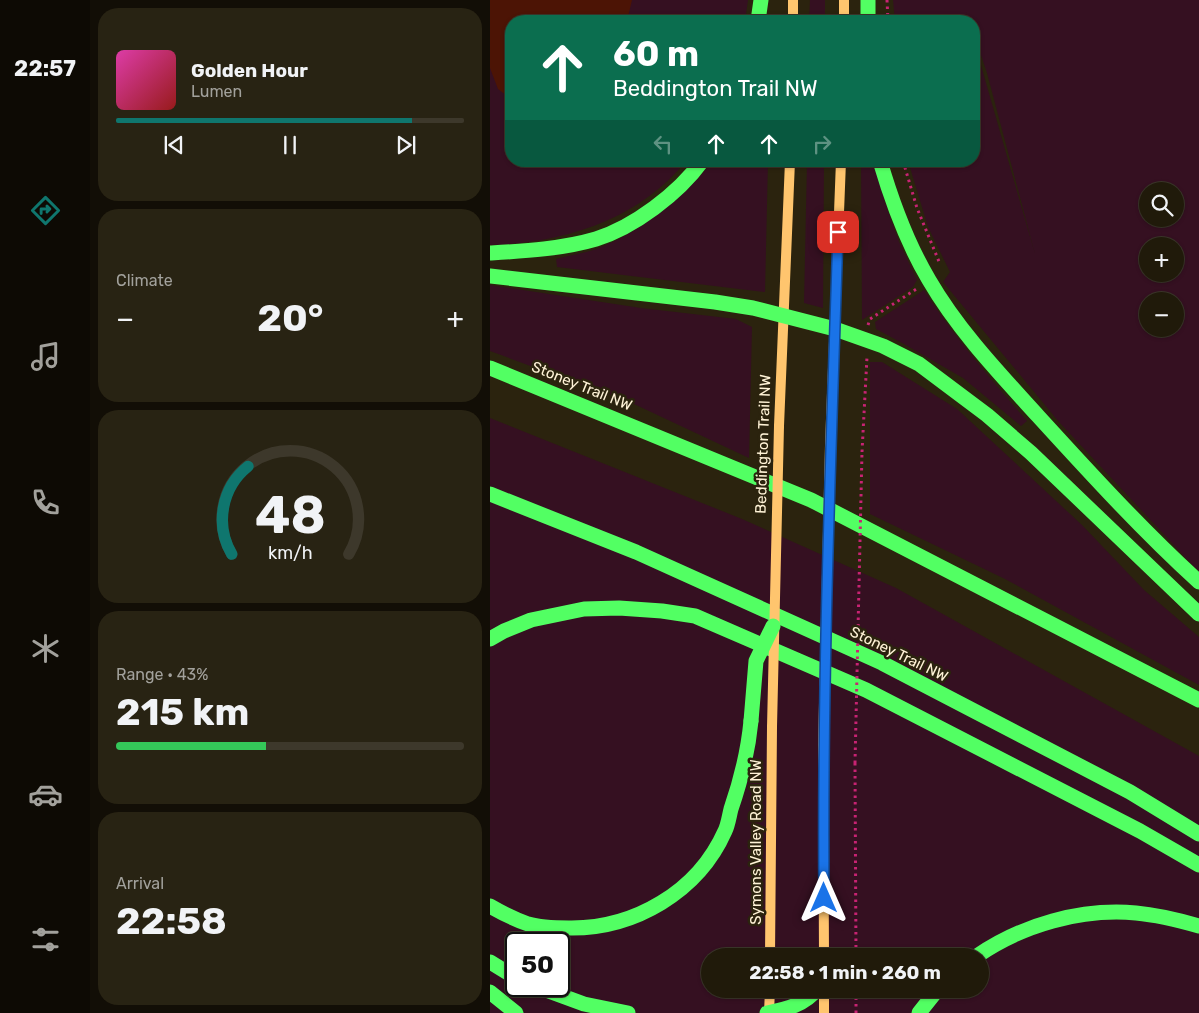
<!DOCTYPE html>
<meta charset="utf-8">
<style>
:root{--surface:#201a0a;--page:#282313;--text:#f1f3f6;--muted:#a2a19c;--line:#3d382b;--accent:#0f766e}
body{margin:0;font-family:Rubik,sans-serif;background:var(--page);color:var(--text);height:100vh;display:flex;flex-direction:column;font-size:19px;white-space:nowrap}
*{box-sizing:border-box;margin:0}
p{font-size:16px;color:var(--muted)}
.icon{flex:none;width:28px;height:28px;fill:none;stroke:currentColor;stroke-width:2;stroke-linecap:round;stroke-linejoin:round}
.map{position:relative;flex:1;overflow:hidden}
.panel{display:flex;flex-direction:column;gap:8px;padding:8px;background:#120e06;width:400px}
.panel>*{flex:none}
.hud{position:absolute;left:15px;top:15px;width:475px;height:152px;border-radius:20px;box-shadow:0 1px 4px #0004,0 0 0 1px var(--line);background:#0b6e4f;color:#fff;overflow:hidden}
.buttons{position:absolute;left:649px;top:182px;display:grid;gap:10px}
.buttons a{display:grid;place-items:center;width:45px;height:45px;border-radius:50%;background:var(--surface);box-shadow:0 1px 4px #0004,0 0 0 1px var(--line);font-size:25px}
.speed{position:absolute;left:15px;top:932px;display:flex;gap:10px;font-size:25px;font-weight:700;text-align:center}
.speed>*{display:grid;place-content:center;width:65px;height:65px;border-radius:50%;background:var(--surface);box-shadow:0 1px 4px #0004,0 0 0 1px var(--line);line-height:1}
.speed .limit{border:2px solid #111;border-radius:8px;background:#fff;color:#111}
.pin{position:absolute;display:grid;place-items:center;width:42px;height:42px;color:#fff;margin:-21px;border-radius:10px;box-shadow:0 2px 8px #0006}
.me{position:absolute;width:55px;margin:-28px;rotate:0deg;stroke-linejoin:round;filter:drop-shadow(0 0 4px #0008)}
.turn{display:flex;align-items:center;gap:18px;height:105px;padding:0 25px;font-size:22px}
.turn .icon{width:65px;height:65px;stroke-width:2.5}
.turn b{display:block;font-size:35px;line-height:42px}
.lanes{display:flex;align-items:center;height:48px;padding:0 25px;background:#0003;justify-content:center;gap:25px;direction:ltr}
.lanes .off{opacity:.35}
.big{font-size:38px;font-weight:700;line-height:1.1}
.panel .widget{flex:1;display:flex;flex-direction:column;justify-content:center;gap:8px;min-width:0;padding:0 18px;border-radius:20px;background:var(--page)}
.panel .dial{align-items:center;gap:0}
.dial svg{height:130px;overflow:visible;fill:none;stroke:var(--line);stroke-width:7;stroke-linecap:round;text-anchor:middle}
.dial text{fill:var(--text);stroke:none}
.song{display:flex;align-items:center;gap:15px}
.cover{width:60px;height:60px;border-radius:8px;background:linear-gradient(135deg,hsl(320 70% 55%),hsl(0 70% 35%))}
.played{height:5px;border-radius:2px;background:linear-gradient(90deg,var(--accent) 85%,var(--line) 85%)}
.keys{display:flex;justify-content:space-around;direction:ltr}
.heat{display:flex;justify-content:space-between;align-items:center;font-size:28px;direction:ltr}
.charge{height:8px;border-radius:4px;background:linear-gradient(90deg,#34c759 43%,var(--line) 0)}
.trip{position:absolute;left:211px;top:948px;width:288px;height:50px;border-radius:25px;background:var(--surface);box-shadow:0 1px 4px #0004,0 0 0 1px var(--line);font-weight:700;line-height:50px;text-align:center}
main{display:flex;flex:1;min-height:0}
.tabs{display:flex;flex-direction:column;width:90px;justify-content:space-around;align-items:center;background:#0d0a04;color:var(--muted)}
.tabs .icon{width:35px;height:35px}
.tabs .active{color:var(--accent)}
.tabs b{font-size:22px;color:var(--text)}
.map>svg:first-child{display:block}
</style>
<main>
<nav class="tabs">
<b>22:57</b>
<svg class="icon active" aria-label="directions" viewBox="0 0 24 24"><path d="M12 3l9 9-9 9-9-9zM9 14v-3h6M13 9l2 2-2 2"/></svg>
<svg class="icon" aria-label="music" viewBox="0 0 24 24"><path d="M9 18V5l10-2v13"/><circle cx="6" cy="18" r="3"/><circle cx="16" cy="16" r="3"/></svg>
<svg class="icon" aria-label="phone" viewBox="0 0 24 24"><path d="M5 4h4l2 5-3 2q2 4 5 5l2-3 5 2v4C11 20 4 13 5 4z"/></svg>
<svg class="icon" aria-label="climate" viewBox="0 0 24 24"><path d="M12 3v18M4 7l16 10M4 17L20 7"/></svg>
<svg class="icon" aria-label="car" viewBox="0 0 24 24"><path d="M5 17H2v-5l4-1 3-4h7l3 4 3 1v5h-3M9 17h6M6 11h13"/><circle cx="7" cy="17" r="2"/><circle cx="17" cy="17" r="2"/></svg>
<svg class="icon" aria-label="filters" viewBox="0 0 24 24"><path d="M4 7h16M4 17h16"/><circle cx="9" cy="7" r="2"/><circle cx="15" cy="17" r="2"/></svg>
</nav>
<section class="panel">
<div class="widget">
<div class="song"><i class="cover"></i><div><b>Golden Hour</b><p>Lumen</p></div></div>
<div class="played"></div>
<div class="keys"><svg class="icon" aria-label="previous" viewBox="0 0 24 24"><path d="M18 5L8 12l10 7zM5 5v14"/></svg><svg class="icon" aria-label="pause" viewBox="0 0 24 24"><path d="M8 5v14M16 5v14"/></svg><svg class="icon" aria-label="next" viewBox="0 0 24 24"><path d="M6 5l10 7-10 7zM19 5v14"/></svg></div>
</div>
<div class="widget"><p>Climate</p>
<div class="heat"><a>−</a><b class="big">20°</b><a>+</a></div>
</div>
<div class="widget dial"><svg viewBox="0 0 100 80">
<path d="M14 69A42 42 0 1 1 86 69"/>
<path d="M14 69A42 42 0 0 1 24 15" stroke="#0f766e"/>
<text x="50" y="56" font-size="32" font-weight="700">48</text>
<text x="50" y="72" font-size="11">km/h</text>
</svg></div>
<div class="widget"><p>Range · 43%</p><b class="big">215 km</b><div class="charge"></div></div>
<div class="widget"><p>Arrival</p><b class="big">22:58</b></div>
</section>
<div class="map">
<svg width="709" height="1013" viewBox="0 0 709 1013">
<rect width="100%" height="100%" fill="#2b230e"/>
<g fill="#351021" fill-rule="evenodd">
<path d="M 0,0 L 258,0 L 255,21 L 21,21 L 21,161 L 196,161 C 149,220 73,243 0,245 Z"/>
<polygon points="320,0 335,0 335,21 319,21"/>
<path d="M 403,0 L 709,0 L 709,572 L 569,422 L 453,282 L 460,272 L 438,227 L 418,161 L 484,161 L 484,41 L 545,254 L 497,73 L 484,34 L 484,21 L 479,21 L 476,12 L 478,21 L 405,21 ZM 658,191 L 685,191 L 685,219 L 658,219 ZM 658,246 L 685,246 L 685,274 L 658,274 ZM 658,301 L 685,301 L 685,329 L 658,329 Z"/>
<path d="M 223,161 L 278,161 L 275,292 L 67,267 L 66,259 C 80,255 97,253 111,247 C 155,229 192,198 223,161 Z"/>
<polygon points="317,161 334,161 333,308 314,303"/>
<polygon points="371,161 385,161 395,202 409,242 427,280 423,287 372,320"/>
<polygon points="0,285 151,308 246,319 262,327 259,458 144,404 0,351"/>
<path d="M 434,290 C 464,337 501,379 537,421 L 531,426 L 473,378 L 414,344 L 386,329 L 385,322 Z"/>
<polygon points="380,362 392,362 467,409 592,525 654,590 709,637 709,685 515,579 380,514"/>
<path d="M 0,418 L 252,519 L 406,588 L 709,756 L 709,1013 L 0,1013 ZM 26,944 L 69,944 L 69,986 L 26,986 ZM 220,956 L 490,956 L 490,989 L 220,989 Z"/>
</g>
<polygon fill="#4c1405" points="0,0 142,0 137,21 21,21 21,99 8,89 0,68"/>
<g fill="none" stroke-linecap="round" stroke-linejoin="round">
<g stroke="#c82373" stroke-width="3" stroke-dasharray="2.5 4" stroke-linecap="butt">
<polyline points="397,0 398,21"/>
<polyline points="413,161 427,208 450,264"/>
<polyline points="378,325 380,319 428,288"/>
<polyline points="372,452 377,357"/>
<polyline points="365,763 366,956"/>
<polyline points="366,1013 366,989"/>
</g>
<g stroke="#ffc56e" stroke-width="10">
<polyline points="303,21 303,0"/>
<polyline points="354,21 354,0"/>
<polyline points="289,426 300,161"/>
<polyline points="340,445 351,161"/>
<polyline points="333,746 334,956"/>
<polyline points="280,956 282,727"/>
<polyline points="279,1013 280,989"/>
<polyline points="334,1013 334,989"/>
</g>
<g stroke="#52ff63" stroke-width="15">
<polyline points="378,0 378,21"/>
<polyline points="268,21 271,0"/>
<path d="M 390,161 C 402,202 417,243 439,280 C 468,330 509,373 548,416 C 600,473 652,530 709,582"/>
<path d="M 0,253 C 35,251 72,249 106,239 C 144,227 188,194 212,161"/>
<polyline points="0,276 225,302 263,308 345,329 393,346 429,364 497,415 541,453 709,614"/>
<polyline points="0,368 321,500 709,700"/>
<polyline points="0,494 146,552 392,663 640,792 709,834"/>
<polyline points="0,639 14,631 41,620 94,609 129,608 172,611 205,616 376,690 650,831 709,865"/>
<path d="M 0,906 C 12,913 24,919 38,924 C 51,928 66,928 79,928 C 144,929 208,892 235,831 C 238,825 239,817 241,809 C 251,780 258,752 261,721"/>
<path d="M 487,956 C 532,925 591,908 646,913 C 668,915 688,920 709,926"/>
<polyline points="0,962 26,978"/>
<polyline points="45,986 94,1004 138,1013"/>
<polyline points="0,992 26,1013"/>
<path d="M 277,1013 C 296,1009 315,1005 327,989"/>
<polyline points="429,1013 448,989"/>
</g>
<polyline stroke="#c82373" stroke-width="3" stroke-dasharray="2.5 4" stroke-linecap="butt" points="365,763 372,452"/>
<g stroke="#ffc56e" stroke-width="10">
<polyline points="282,727 289,426"/>
<polyline points="333,746 340,445"/>
</g>
<polyline stroke="#52ff63" stroke-width="15" points="261,721 266,661 283,626"/>
</g>
<g fill="none" stroke-linecap="round" stroke-linejoin="round">
<defs>
<path id="route" d="M 334,898 C 332,676 341,454 348,232"/>
</defs>
<use href="#route" stroke="#114b97" stroke-width="12"/>
<use href="#route" stroke="#1a73e8" stroke-width="9"/>
</g>
<g text-anchor="middle" stroke-width="5" stroke-linejoin="round" paint-order="stroke">
<g font-size="15" fill="#fff3d7" stroke="#2b230e">
<text transform="translate(92 386) rotate(22)" y="5">Stoney Trail NW</text>
<text transform="translate(273 444) rotate(-88)" y="5">Beddington Trail NW</text>
<text transform="translate(409 654) rotate(26)" y="5">Stoney Trail NW</text>
<text transform="translate(266 842) rotate(-90)" y="5">Symons Valley Road NW</text>
</g>
</g>
</svg>
<div class="buttons">
<a><svg class="icon" aria-label="search" viewBox="0 0 24 24"><circle cx="10" cy="10" r="6"/><path d="M15 15l6 6"/></svg></a>
<a>+</a>
<a>−</a>
</div>
<div class="speed"><div class="limit">50</div></div>
<div class="pin" style="left:348px;top:232px;background:#d93025"><svg class="icon" aria-label="arrive" viewBox="0 0 24 24"><path d="M6 21V4h12l-3 4 3 4H6"/></svg></div>
<svg class="me" style="left:334px;top:898px" viewBox="-20 -20 40 40"><path d="M0-17L14 15 0 8-14 15z" fill="#1a73e8" stroke="#fff" stroke-width="4"/></svg>
<div class="trip">22:58 · 1 min · 260 m</div>
<div class="hud">
<div class="turn"><svg class="icon" aria-label="ahead" viewBox="0 0 24 24"><path d="M12 20V5M6 11l6-6 6 6"/></svg><div><b>60 m</b>Beddington Trail NW</div></div>
<div class="lanes"><svg class="icon off" aria-label="left" viewBox="0 0 24 24"><path d="M17 20v-9H6M10 6l-5 5 5 5"/></svg><svg class="icon" aria-label="ahead" viewBox="0 0 24 24"><path d="M12 20V5M6 11l6-6 6 6"/></svg><svg class="icon" aria-label="ahead" viewBox="0 0 24 24"><path d="M12 20V5M6 11l6-6 6 6"/></svg><svg class="icon off" aria-label="right" viewBox="0 0 24 24"><path d="M7 20v-9h11M14 6l5 5-5 5"/></svg></div>
</div>
</div>
</main>
